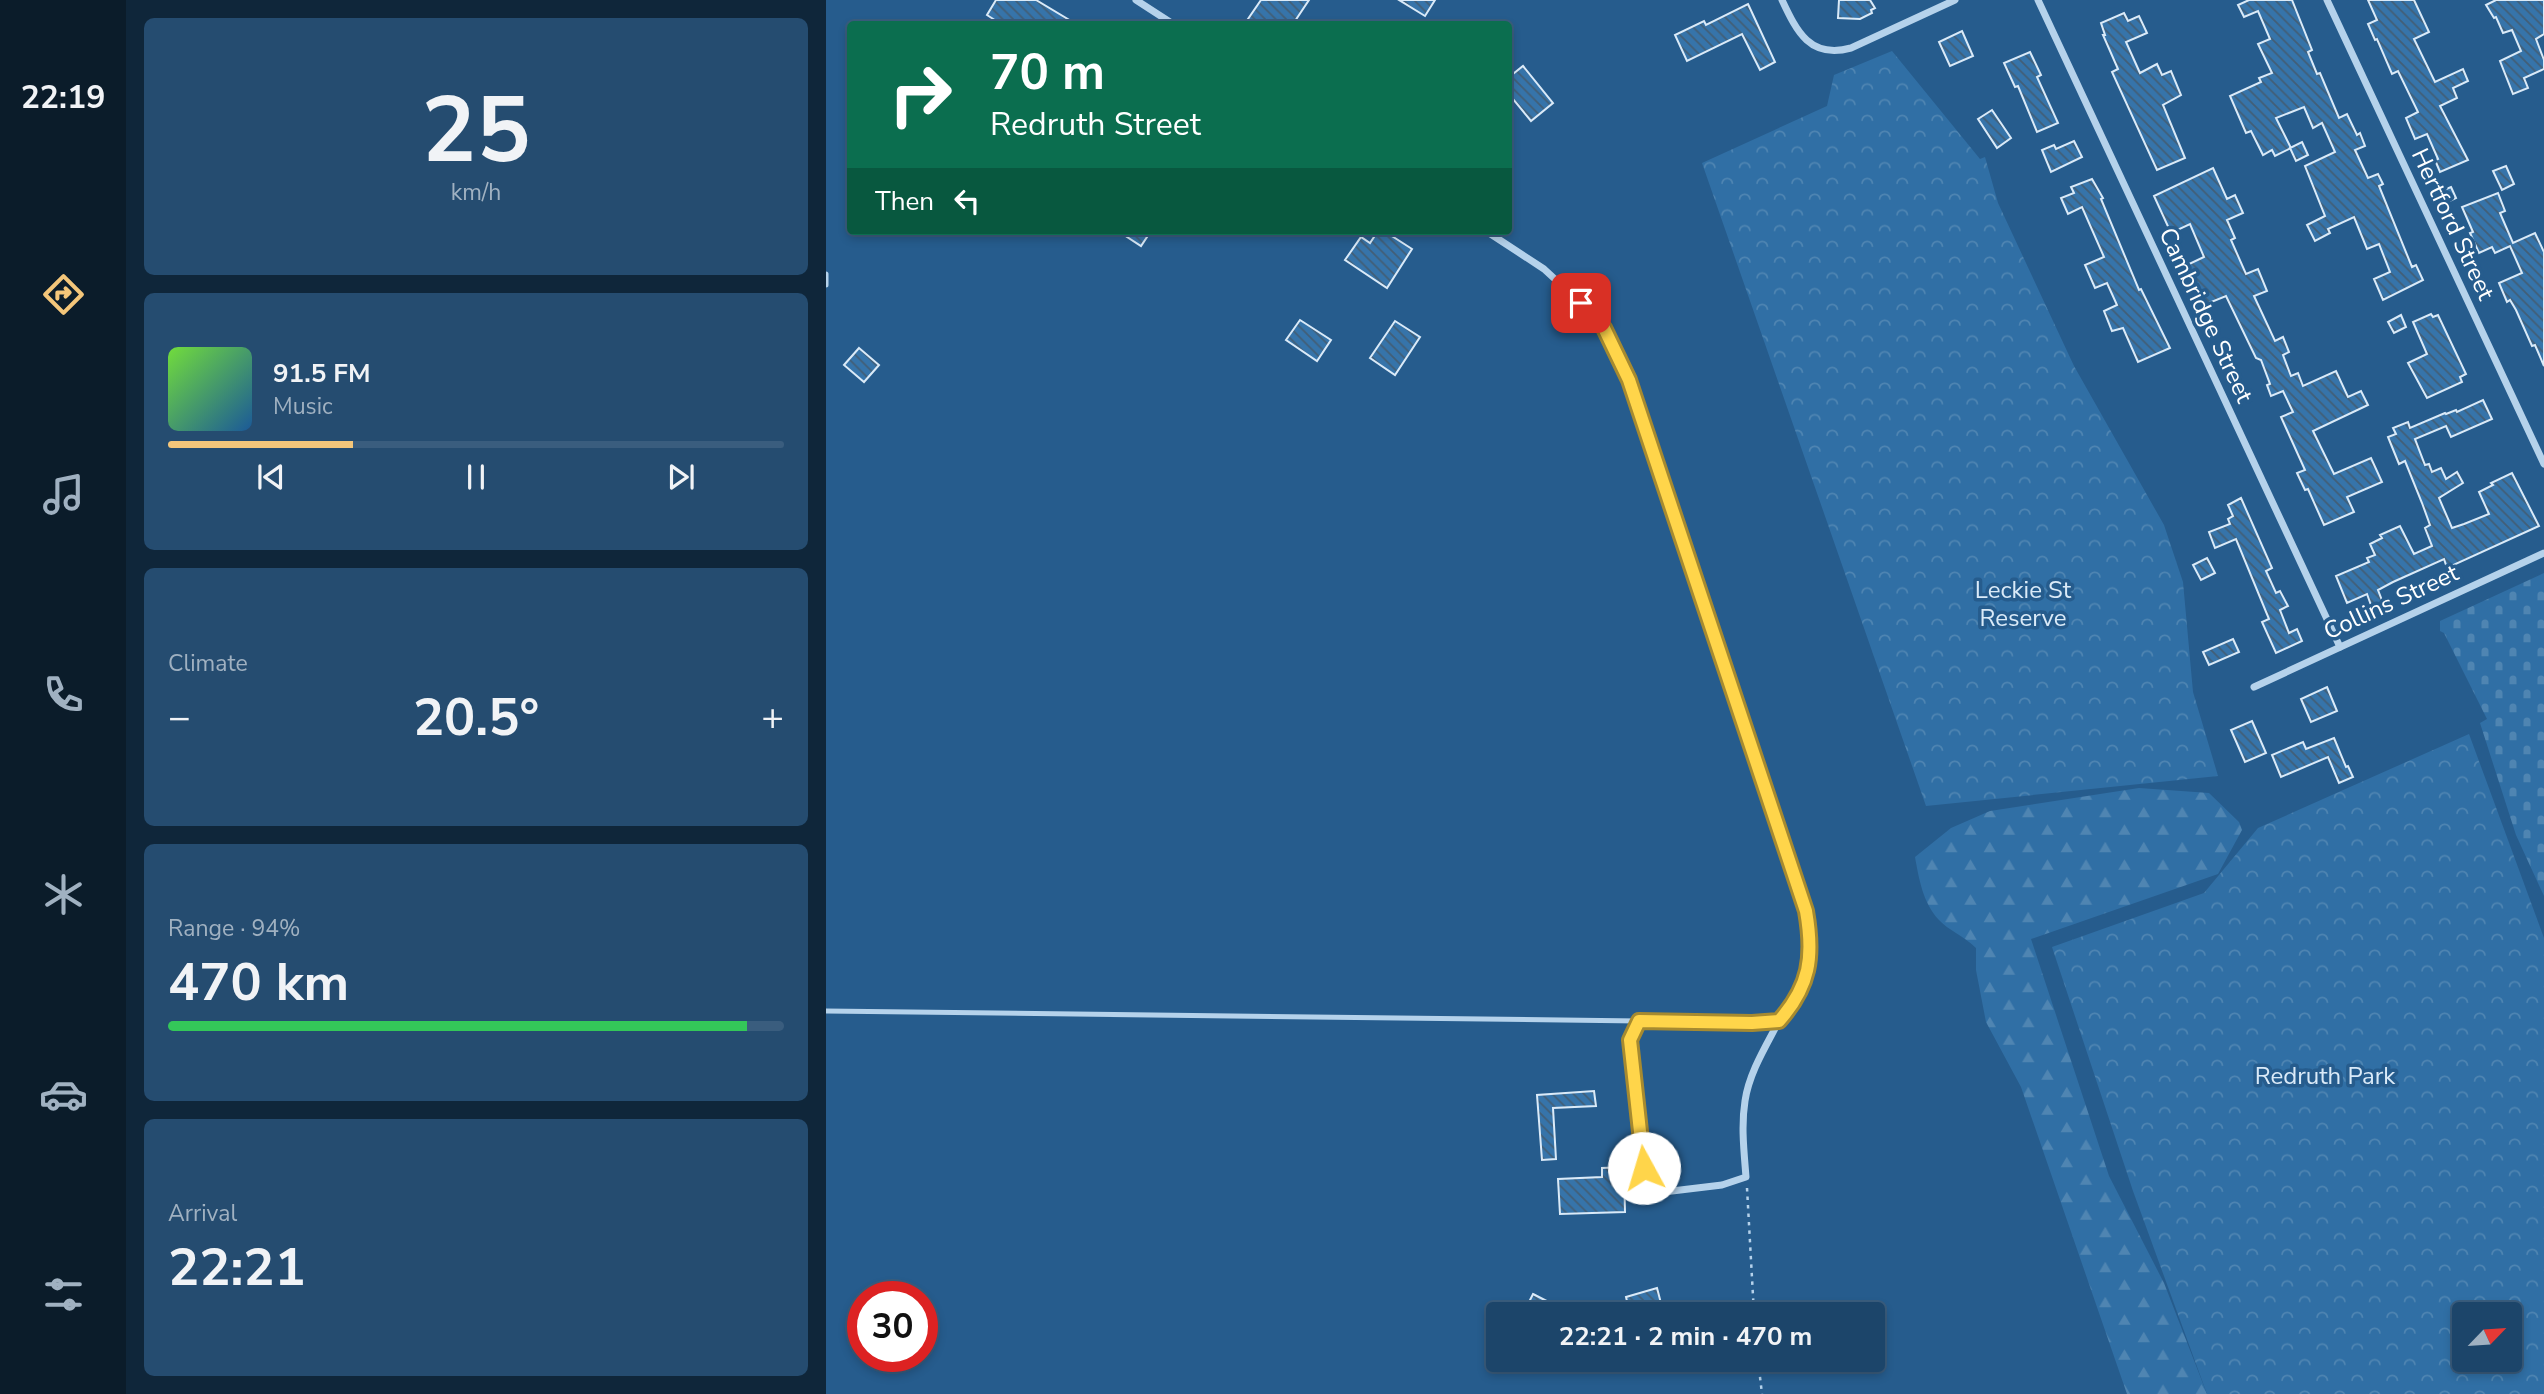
<!DOCTYPE html>
<meta charset="utf-8">
<style>
:root{--surface:#1c456a;--page:#254c70;--text:#f1f3f6;--muted:#a0b1c1;--line:#3a5d7e;--accent:#f4c67a}
body{margin:0;font-family:"Nunito Sans",sans-serif;background:var(--page);color:var(--text);height:100vh;display:flex;flex-direction:column;font-size:26px;white-space:nowrap}
*{box-sizing:border-box;margin:0}
p{font-size:23px;color:var(--muted)}
.icon{flex:none;width:38px;height:38px;fill:none;stroke:currentColor;stroke-width:2;stroke-linecap:round;stroke-linejoin:round}
.map{position:relative;flex:1;overflow:hidden}
.drawer{display:flex;flex-direction:column;gap:18px;padding:18px;background:#0f263a;width:700px}
.drawer>*{flex:none}
.banner{position:absolute;left:21px;top:21px;width:665px;height:214px;border-radius:7px;box-shadow:0 4px 10px #0003,0 0 0 2px var(--line);background:#0b6e4f;color:#fff;overflow:hidden}
.needle{width:46px;rotate:65deg}
.controls{position:absolute;left:1626px;top:1302px;display:grid;gap:14px}
.controls a{display:grid;place-items:center;width:70px;height:70px;border-radius:7px;background:var(--surface);box-shadow:0 4px 10px #0003,0 0 0 2px var(--line);font-size:35px}
.speed{position:absolute;left:21px;top:1281px;display:flex;gap:14px;font-size:35px;font-weight:700;text-align:center}
.speed>*{display:grid;place-content:center;width:91px;height:91px;border-radius:50%;background:var(--surface);box-shadow:0 4px 10px #0003,0 0 0 2px var(--line);line-height:1}
.speed .limit{border:10px solid #d22;background:#fff;color:#111}
.pin{position:absolute;display:grid;place-items:center;width:60px;height:60px;color:#fff;margin:-30px;border-radius:14px;box-shadow:0 4px 10px #0006}
.me{position:absolute;width:77px;margin:-38px;rotate:354deg;stroke-linejoin:round;filter:drop-shadow(0 0 5px #0008)}
.turn{display:flex;align-items:center;gap:24px;height:147px;padding:0 28px;font-size:32px}
.turn .icon{width:91px;height:91px;stroke-width:2.5}
.turn b{display:block;font-size:49px;line-height:60px}
.then{display:flex;align-items:center;height:66px;padding:0 28px;background:#0003;gap:14px;font-size:26px}
.big{font-size:52px;font-weight:700;line-height:1.1}
.drawer .card{flex:1;display:flex;flex-direction:column;justify-content:center;gap:10px;min-width:0;padding:0 24px;border-radius:10px;background:var(--page)}
.drawer .dial{align-items:center;gap:0}
.dial b{font-size:91px;line-height:1}
.song{display:flex;align-items:center;gap:21px}
.cover{width:84px;height:84px;border-radius:10px;background:linear-gradient(135deg,hsl(100 70% 55%),hsl(210 70% 35%))}
.played{height:7px;border-radius:4px;background:linear-gradient(90deg,var(--accent) 30%,var(--line) 30%)}
.keys{display:flex;justify-content:space-around;direction:ltr}
.heat{display:flex;justify-content:space-between;align-items:center;font-size:38px;direction:ltr}
.charge{height:10px;border-radius:5px;background:linear-gradient(90deg,#34c759 94%,var(--line) 0)}
.trip{position:absolute;left:660px;top:1302px;width:399px;height:70px;border-radius:7px;background:var(--surface);box-shadow:0 4px 10px #0003,0 0 0 2px var(--line);font-weight:700;line-height:70px;text-align:center}
main{display:flex;flex:1;min-height:0}
.tab-bar{display:flex;flex-direction:column;width:126px;justify-content:space-around;align-items:center;background:#0b1c2a;color:var(--muted)}
.tab-bar .icon{width:49px;height:49px}
.tab-bar .current{color:var(--accent)}
.tab-bar b{font-size:32px;color:var(--text)}
.map>svg:first-child{display:block}
</style>
<main>
<nav class="tab-bar">
<b>22:19</b>
<svg class="icon current" aria-label="directions" viewBox="0 0 24 24"><path d="M12 3l9 9-9 9-9-9zM9 14v-3h6M13 9l2 2-2 2"/></svg>
<svg class="icon" aria-label="music" viewBox="0 0 24 24"><path d="M9 18V5l10-2v13"/><circle cx="6" cy="18" r="3"/><circle cx="16" cy="16" r="3"/></svg>
<svg class="icon" aria-label="phone" viewBox="0 0 24 24"><path d="M5 4h4l2 5-3 2q2 4 5 5l2-3 5 2v4C11 20 4 13 5 4z"/></svg>
<svg class="icon" aria-label="climate" viewBox="0 0 24 24"><path d="M12 3v18M4 7l16 10M4 17L20 7"/></svg>
<svg class="icon" aria-label="car" viewBox="0 0 24 24"><path d="M5 17H2v-5l4-1 3-4h7l3 4 3 1v5h-3M9 17h6M6 11h13"/><circle cx="7" cy="17" r="2"/><circle cx="17" cy="17" r="2"/></svg>
<svg class="icon" aria-label="filters" viewBox="0 0 24 24"><path d="M4 7h16M4 17h16"/><circle cx="9" cy="7" r="2"/><circle cx="15" cy="17" r="2"/></svg>
</nav>
<section class="drawer">
<div class="card dial"><b>25</b><p>km/h</p></div>
<div class="card">
<div class="song"><i class="cover"></i><div><b>91.5 FM</b><p>Music</p></div></div>
<div class="played"></div>
<div class="keys"><svg class="icon" aria-label="previous" viewBox="0 0 24 24"><path d="M18 5L8 12l10 7zM5 5v14"/></svg><svg class="icon" aria-label="pause" viewBox="0 0 24 24"><path d="M8 5v14M16 5v14"/></svg><svg class="icon" aria-label="next" viewBox="0 0 24 24"><path d="M6 5l10 7-10 7zM19 5v14"/></svg></div>
</div>
<div class="card"><p>Climate</p>
<div class="heat"><a>−</a><b class="big">20.5°</b><a>+</a></div>
</div>
<div class="card"><p>Range · 94%</p><b class="big">470 km</b><div class="charge"></div></div>
<div class="card"><p>Arrival</p><b class="big">22:21</b></div>
</section>
<div class="map">
<svg width="1718" height="1394" viewBox="0 0 1718 1394">
<defs>
<pattern id="forest-firs" width="22" height="20" patternUnits="userSpaceOnUse" patternTransform="scale(1.75)"><rect width="22" height="20" fill="#306fa5"/><path d="M5 1l3.5 6h-7zM16 11l3.5 6h-7z" fill="#4f85b2"/></pattern>
<pattern id="cemetery-stones" width="16" height="16" patternUnits="userSpaceOnUse" patternTransform="scale(1.75)"><rect width="16" height="16" fill="#306fa5"/><path d="M2 7V4a2 2 0 0 1 4 0v3zM10 15v-3a2 2 0 0 1 4 0v3z" fill="#4f85b2"/></pattern>
<pattern id="park-crowns" width="20" height="18" patternUnits="userSpaceOnUse" patternTransform="scale(1.75)"><rect width="20" height="18" fill="#306fa5"/><path d="M2 6a3 3 0 1 1 6 0M12 15a3 3 0 1 1 6 0" fill="none" stroke="#4f85b2"/></pattern>
<pattern id="building-back-hatch" width="6" height="6" patternUnits="userSpaceOnUse" patternTransform="scale(1.75)"><rect width="6" height="6" fill="#3674aa"/><path d="M-1 5l2 2M0 0l6 6M5-1l2 2" fill="none" stroke="#425e76"/></pattern>
</defs>
<rect width="100%" height="100%" fill="#265c8d"/>
<path fill="url(#forest-firs)" d="M 1313,788 L 1383,793 L 1413,822 L 1416,830 L 1392,874 L 1205,939 L 1283,1176 L 1338,1283 L 1381,1394 L 1301,1394 L 1195,1087 L 1160,1022 L 1150,970 L 1150,948 C 1138,936 1122,930 1113,920 C 1097,903 1093,879 1089,857 L 1125,828 L 1164,811 Z"/>
<polygon fill="url(#cemetery-stones)" points="1718,573 1718,896 1690,835 1654,723 1661,719 1618,633 1614,631 1614,621"/>
<g fill="url(#park-crowns)" fill-rule="evenodd">
<polygon points="1066,51 1154,159 1159,157 1172,203 1248,366 1338,525 1357,582 1367,692 1392,776 1100,806 876,163 1001,106 1008,75"/>
<path d="M 1643,734 L 1718,938 L 1718,1394 L 1381,1394 L 1307,1191 L 1226,947 L 1378,893 L 1432,828 ZM 1638,1314 L 1684,1314 L 1684,1360 L 1638,1360 Z"/>
</g>
<g fill="url(#building-back-hatch)" stroke="#daeaf8" stroke-width="2">
<polygon points="170,0 210,0 250,24 175,24 161,15"/>
<polygon points="435,0 483,0 467,24 430,24 422,19"/>
<polygon points="573,0 609,0 599,16"/>
<polygon points="1013,0 1044,0 1049,8 1045,10 1046,13 1034,19 1012,18"/>
<polygon points="1423,0 1466,0 1486,50 1482,52 1491,74 1494,73 1513,118 1521,114 1531,135 1534,133 1539,146 1529,150 1542,178 1552,174 1557,184 1553,186 1586,267 1590,265 1597,280 1557,300 1548,279 1564,272 1553,244 1541,249 1528,217 1502,229 1504,233 1489,241 1481,225 1499,216 1479,166 1509,152 1496,123 1487,128 1478,107 1450,118 1465,148 1449,156 1446,150 1437,155 1425,131 1420,133 1404,96 1435,82 1433,78 1446,73 1432,44 1444,39 1432,11 1418,17 1412,5"/>
<polygon points="1542,0 1588,0 1603,32 1588,39 1609,82 1637,69 1642,81 1627,88 1631,98 1614,106 1642,160 1614,172 1609,160 1612,159 1601,134 1589,139 1580,118 1592,112 1572,71 1566,74 1551,39 1549,40 1542,24 1551,20"/>
<polygon points="1670,0 1718,0 1718,34 1710,39 1718,60 1718,69 1698,78 1702,88 1687,94 1674,61 1695,51 1686,30 1677,33 1670,17 1668,18 1660,5"/>
<polygon points="922,4 949,62 934,70 916,34 861,61 849,35 878,21 880,25"/>
<polygon points="1298,13 1302,21 1313,16 1321,33 1300,42 1314,73 1331,64 1336,75 1345,71 1355,95 1337,105 1359,158 1331,170 1286,72 1292,69 1277,35 1279,35 1275,23"/>
<polygon points="1136,31 1147,56 1124,66 1113,42"/>
<polygon points="1204,52 1215,75 1211,77 1232,123 1211,132 1192,86 1189,87 1178,63"/>
<polygon points="697,66 727,103 705,121 682,93 682,78"/>
<polygon points="1166,110 1185,138 1171,148 1152,119"/>
<polygon points="1248,141 1256,157 1225,172 1216,150 1228,145 1230,149"/>
<polygon points="1476,142 1482,155 1470,161 1464,148"/>
<polygon points="1680,166 1688,184 1676,190 1667,171"/>
<polygon points="1387,168 1401,199 1409,195 1417,213 1401,220 1409,238 1405,240 1420,274 1432,269 1441,291 1428,296 1449,341 1457,337 1463,352 1457,355 1465,376 1472,373 1477,386 1510,371 1522,397 1535,391 1542,405 1487,431 1508,474 1545,458 1556,482 1521,497 1528,512 1498,525 1482,489 1479,490 1471,473 1479,470 1455,417 1467,412 1457,391 1445,396 1441,385 1444,384 1435,360 1430,358 1400,296 1378,305 1361,265 1378,257 1364,224 1345,233 1328,196"/>
<polygon points="1266,179 1277,198 1275,199 1313,290 1315,289 1344,348 1312,362 1297,328 1286,331 1278,311 1291,305 1281,283 1269,288 1259,265 1278,257 1256,207 1242,214 1235,198 1248,193 1245,187"/>
<polygon points="1625,187 1630,198 1613,206 1608,194"/>
<polygon points="1672,193 1679,211 1674,213 1687,243 1709,233 1718,252 1718,366 1709,345 1706,346 1690,310 1684,300 1681,302 1673,283 1696,273 1684,246 1669,253 1666,247 1653,253 1644,233 1647,232 1636,207"/>
<polygon points="292,231 325,231 315,246"/>
<polygon points="552,231 558,231 586,249 561,288 519,260 535,237 544,243"/>
<polygon points="1605,314 1607,317 1612,315 1640,374 1634,377 1636,382 1601,398 1582,363 1601,354 1587,322"/>
<polygon points="1575,315 1580,327 1568,333 1562,322"/>
<polygon points="474,320 505,340 491,361 460,340"/>
<polygon points="569,321 594,337 569,375 544,358"/>
<polygon points="33,348 53,365 38,382 18,365"/>
<polygon points="1657,400 1666,419 1625,437 1620,426 1589,439 1599,465 1603,464 1606,472 1615,468 1620,479 1631,472 1637,483 1613,498 1626,528 1638,524 1663,514 1653,492 1667,485 1665,483 1686,473 1713,526 1621,568 1618,559 1567,582 1552,590 1557,603 1546,608 1541,594 1521,603 1510,576 1543,562 1541,558 1549,555 1544,544 1556,538 1554,535 1574,526 1588,554 1606,546 1599,528 1604,525 1596,503 1579,461 1573,464 1562,437 1570,434 1567,428 1582,422 1584,428 1619,413 1620,414 1630,410 1631,412"/>
<polygon points="1415,498 1446,568 1440,571 1450,593 1454,591 1462,606 1454,610 1463,633 1471,629 1476,641 1450,653 1436,622 1443,619 1410,539 1389,548 1383,532 1404,524 1402,519 1407,516 1402,505"/>
<polygon points="1381,558 1389,573 1375,580 1367,565"/>
<polygon points="1407,639 1413,652 1383,665 1377,652"/>
<polygon points="1501,687 1511,711 1485,722 1475,699"/>
<polygon points="1426,721 1440,753 1419,762 1405,730"/>
<polygon points="1508,738 1520,767 1522,766 1527,777 1513,783 1502,757 1455,777 1446,755 1477,742 1480,749"/>
<polygon points="768,1091 770,1106 727,1108 730,1159 716,1160 711,1095"/>
<polygon points="798,1167 799,1212 734,1214 732,1179 776,1177 776,1168"/>
<polygon points="831,1288 836,1307 829,1309 831,1314 804,1314 800,1297"/>
<polygon points="707,1294 746,1314 697,1314"/>
</g>
<g fill="none" stroke-linecap="round" stroke-linejoin="round">
<g stroke="#b5d2eb" stroke-width="2.5" stroke-dasharray="3.5 5" stroke-linecap="butt">
<polyline points="921,1188 928,1314"/>
<polyline points="932,1360 936,1394"/>
</g>
<g stroke="#b5d2eb" stroke-width="5">
<polyline points="0,274 0,285"/>
<polyline points="0,1011 813,1021"/>
</g>
<g stroke="#b5d2eb" stroke-width="7">
<polyline points="310,0 347,24"/>
<path d="M 956,0 C 971,32 984,59 1025,48 L 1129,0"/>
<polyline points="1212,0 1514,647"/>
<polyline points="1501,0 1718,464"/>
<path d="M 660,231 L 718,269 L 770,317 L 778,328 L 802,380 L 980,911 C 988,956 984,986 953,1021 L 926,1023 L 813,1021 L 804,1040 L 821,1194 L 896,1185 L 920,1177 C 918,1151 915,1126 919,1101 C 923,1073 940,1046 953,1021"/>
<polyline points="1428,687 1718,553"/>
</g>
</g>
<g fill="none" stroke-linecap="round" stroke-linejoin="round">
<defs>
<path id="route" d="M 755,303 L 778,328 L 803,380 L 980,911 C 988,957 984,986 953,1021 L 926,1023 L 813,1021 L 804,1040 L 818,1168"/>
</defs>
<use href="#route" stroke="#a68a30" stroke-width="18"/>
<use href="#route" stroke="#ffd54a" stroke-width="12"/>
</g>
<g text-anchor="middle" stroke-width="7" stroke-linejoin="round" paint-order="stroke">
<g font-size="24" fill="#fff" stroke="#265c8d">
<text transform="translate(1627 224) rotate(65)" y="8">Hertford Street</text>
<text transform="translate(1380 315) rotate(65)" y="8">Cambridge Street</text>
<text transform="translate(1565 602) rotate(-25)" y="8">Collins Street</text>
</g>
<g font-size="24" fill="#daeaf8" stroke="#265c8d">
<text x="1197" y="598">Leckie St<tspan x="1197" dy="28">Reserve</tspan></text>
<text x="1499" y="1084">Redruth Park</text>
</g>
</g>
</svg>
<div class="controls">
<a><svg class="needle" viewBox="-14 -14 28 28"><path d="M0-13l5 13h-10z" fill="#e53935"/><path d="M0 13l5-13h-10z" fill="#a0b1c1"/></svg></a>
</div>
<div class="speed"><div class="limit">30</div></div>
<div class="pin" style="left:755px;top:303px;background:#d93025"><svg class="icon" aria-label="arrive" viewBox="0 0 24 24"><path d="M6 21V4h12l-3 4 3 4H6"/></svg></div>
<svg class="me" style="left:818px;top:1168px" viewBox="-20 -20 40 40"><circle r="19" fill="#fff"/><path d="M0-13L10 11 0 6-10 11z" fill="#ffd54a"/></svg>
<div class="trip">22:21 · 2 min · 470 m</div>
<div class="banner">
<div class="turn"><svg class="icon" aria-label="right" viewBox="0 0 24 24"><path d="M7 20v-9h11M14 6l5 5-5 5"/></svg><div><b>70 m</b>Redruth Street</div></div>
<div class="then">Then<svg class="icon" aria-label="left" viewBox="0 0 24 24"><path d="M17 20v-9H6M10 6l-5 5 5 5"/></svg></div>
</div>
</div>
</main>
